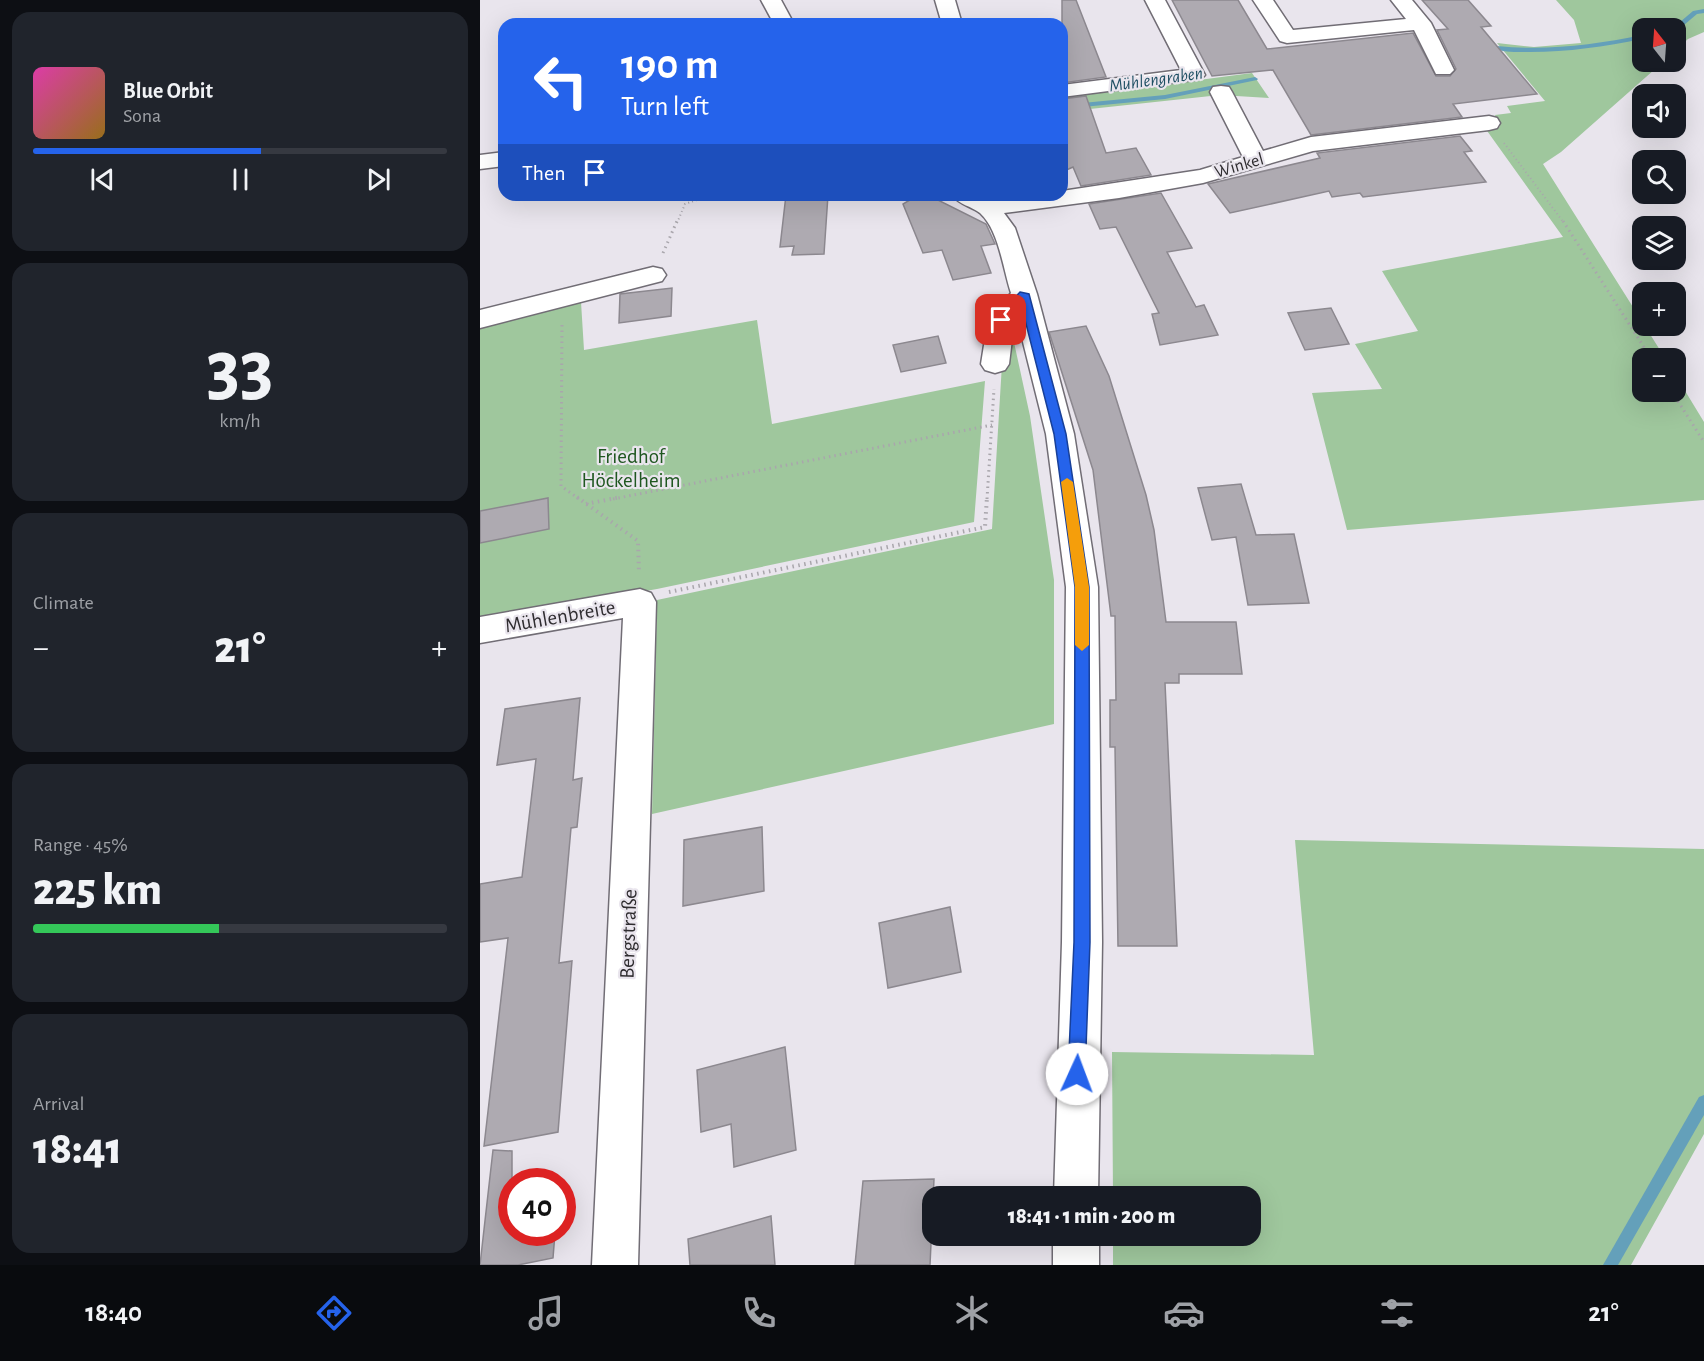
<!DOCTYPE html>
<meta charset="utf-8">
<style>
:root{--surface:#171b24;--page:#20242c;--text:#f1f3f6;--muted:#9ea1a6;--line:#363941;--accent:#2563eb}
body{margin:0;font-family:"Alegreya Sans",sans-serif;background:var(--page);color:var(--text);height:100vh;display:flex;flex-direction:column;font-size:22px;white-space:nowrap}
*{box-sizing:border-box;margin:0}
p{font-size:20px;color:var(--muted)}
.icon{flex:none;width:33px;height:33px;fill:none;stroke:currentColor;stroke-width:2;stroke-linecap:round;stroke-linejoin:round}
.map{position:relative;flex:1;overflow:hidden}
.sheet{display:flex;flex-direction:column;gap:12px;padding:12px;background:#0d0f14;width:480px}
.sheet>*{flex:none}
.guide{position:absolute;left:18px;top:18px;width:570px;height:183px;border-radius:18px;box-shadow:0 6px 24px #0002;background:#2563eb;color:#fff;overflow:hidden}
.needle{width:39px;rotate:343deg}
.tools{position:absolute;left:1152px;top:18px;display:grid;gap:12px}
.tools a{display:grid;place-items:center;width:54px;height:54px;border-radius:12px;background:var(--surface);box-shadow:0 6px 24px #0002;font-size:30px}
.speed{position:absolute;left:18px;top:1168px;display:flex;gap:12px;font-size:30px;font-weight:700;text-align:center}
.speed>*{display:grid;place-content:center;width:78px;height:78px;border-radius:50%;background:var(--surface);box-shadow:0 6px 24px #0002;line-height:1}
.speed .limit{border:9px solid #d22;background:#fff;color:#111}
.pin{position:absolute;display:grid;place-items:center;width:51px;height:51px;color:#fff;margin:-26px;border-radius:12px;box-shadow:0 3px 9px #0006}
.me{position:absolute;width:66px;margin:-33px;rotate:2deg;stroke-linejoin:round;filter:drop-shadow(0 0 4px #0008)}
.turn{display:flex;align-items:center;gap:21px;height:126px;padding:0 24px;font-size:27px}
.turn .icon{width:78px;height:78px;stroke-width:2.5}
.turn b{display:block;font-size:42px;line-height:51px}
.then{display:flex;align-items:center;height:57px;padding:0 24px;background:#0003;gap:12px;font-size:22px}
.big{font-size:45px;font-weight:800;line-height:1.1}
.sheet .tile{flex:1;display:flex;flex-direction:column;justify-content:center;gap:9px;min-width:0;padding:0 21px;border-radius:18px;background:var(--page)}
.sheet .dial{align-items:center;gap:0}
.dial b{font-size:78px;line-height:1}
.song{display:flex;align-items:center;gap:18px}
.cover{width:72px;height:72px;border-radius:9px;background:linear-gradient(135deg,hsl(320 70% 55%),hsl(40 70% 35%))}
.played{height:6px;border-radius:3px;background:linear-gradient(90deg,var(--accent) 55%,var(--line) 55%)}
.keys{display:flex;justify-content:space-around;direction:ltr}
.heat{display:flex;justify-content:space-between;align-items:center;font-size:33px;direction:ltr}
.charge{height:9px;border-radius:4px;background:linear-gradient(90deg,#34c759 45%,var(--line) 0)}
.trip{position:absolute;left:442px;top:1186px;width:339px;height:60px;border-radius:18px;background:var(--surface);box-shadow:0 6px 24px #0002;font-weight:800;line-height:60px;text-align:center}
.tab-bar{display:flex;height:96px;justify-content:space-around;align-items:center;background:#090b0e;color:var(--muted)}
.tab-bar .icon{width:42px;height:42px}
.tab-bar .on{color:var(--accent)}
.tab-bar b{font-size:27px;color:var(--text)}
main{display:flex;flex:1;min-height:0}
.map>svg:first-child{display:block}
</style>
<main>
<section class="sheet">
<div class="tile">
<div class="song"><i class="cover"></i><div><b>Blue Orbit</b><p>Sona</p></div></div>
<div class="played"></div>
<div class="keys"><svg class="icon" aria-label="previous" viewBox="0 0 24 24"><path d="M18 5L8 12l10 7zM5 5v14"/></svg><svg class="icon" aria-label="pause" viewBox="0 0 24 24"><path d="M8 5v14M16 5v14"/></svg><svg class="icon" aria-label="next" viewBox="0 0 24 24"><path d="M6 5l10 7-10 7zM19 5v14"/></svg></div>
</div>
<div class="tile dial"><b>33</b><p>km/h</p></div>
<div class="tile"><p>Climate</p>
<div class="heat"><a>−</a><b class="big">21°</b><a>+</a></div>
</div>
<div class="tile"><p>Range · 45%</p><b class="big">225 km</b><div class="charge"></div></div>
<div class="tile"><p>Arrival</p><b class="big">18:41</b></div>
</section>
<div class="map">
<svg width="1224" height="1265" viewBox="0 0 1224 1265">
<rect width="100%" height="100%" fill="#e9e5ed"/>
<g fill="#9fc79d">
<polygon points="1076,0 1224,0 1224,32 1208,39 1196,50 1196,28 1162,28 1162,62 1183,62 1081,152 1063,164 1185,358 1162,358 1162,392 1196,392 1196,376 1224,422 1224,500 867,530 832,393 902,389 875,344 938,331 902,271 1083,237 1005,128 1020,127 1015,115 1031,113 1027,106 1065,101 1017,43 1054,47 1101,43 1094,20"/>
<polygon points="772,73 789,98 740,95 582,112 582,98"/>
<polygon points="101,302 104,350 277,320 292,424 505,381 494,522 177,589 0,620 0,328"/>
<polygon points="530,324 550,416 574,580 574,724 172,814 177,600 512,529 522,364"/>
<polygon points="815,840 1224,849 1224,1134 1151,1265 633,1265 633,1236 771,1236 771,1197 633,1197 632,1052 834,1055"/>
</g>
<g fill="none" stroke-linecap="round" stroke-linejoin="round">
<g fill="#64a0ba" fill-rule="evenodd">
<polygon points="1224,9 1224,13 1217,14 1198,30 1196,31 1196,28 1193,28 1213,11"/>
<path d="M 1162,35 L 1162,39 C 1122,47 1082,53 1041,52 C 1032,52 1021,52 1014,48 L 1017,46 C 1066,51 1114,45 1162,35 Z"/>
<polygon points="775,77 778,79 777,80 685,99 582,109 582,105 685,95"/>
<polygon points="1224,1095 1224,1115 1138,1265 1123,1265 1219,1097"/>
</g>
</g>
<g fill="#aeaab1" stroke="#8c888f" stroke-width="1.5">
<polygon points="582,0 596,0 626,77 582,83"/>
<polygon points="692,0 758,0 787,49 933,33 956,76 970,76 976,69 957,30 968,29 942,0 988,0 1011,26 1001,27 1057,94 973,104 982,117 831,135 793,70 732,76"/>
<polygon points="606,96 626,153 656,148 671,175 601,186 593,167 582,172 582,99"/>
<polygon points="980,136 992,151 984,152 1006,182 883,197 880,193 852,197 849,191 750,213 728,184 840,158 837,153"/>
<polygon points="681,193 712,248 687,252 716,307 724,305 738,335 680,345 672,314 679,313 636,227 620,229 609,204"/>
<polygon points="306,195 348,195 344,254 312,255 314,246 300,247"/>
<polygon points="438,195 448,195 506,224 515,244 501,246 511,273 473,280 462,250 443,253 423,204"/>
<polygon points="192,288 191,316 139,323 140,294"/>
<polygon points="851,308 869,344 825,350 808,313"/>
<polygon points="606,326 629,376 666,495 674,530 686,622 756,622 762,674 699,674 699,683 685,683 697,946 638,946 635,747 630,747 630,700 636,700 635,616 631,616 613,470 569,332"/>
<polygon points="458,336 466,363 421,372 413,345"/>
<polygon points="761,484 776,535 814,534 829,603 768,605 756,537 732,540 718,488"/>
<polygon points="68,498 69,529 0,543 0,511"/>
<polygon points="100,698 93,780 102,778 97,827 91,828 79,963 92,961 78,1132 4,1146 28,938 0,942 0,884 42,877 56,759 17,765 25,709"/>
<polygon points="282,827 284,891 203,906 204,840"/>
<polygon points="470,907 481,972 408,988 399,923"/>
<polygon points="305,1047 316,1150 254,1167 251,1124 221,1132 217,1070"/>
<polygon points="13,1150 32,1151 32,1233 75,1233 73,1258 38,1265 0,1265"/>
<polygon points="454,1179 450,1265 375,1265 383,1181"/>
<polygon points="291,1216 295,1265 210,1265 208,1239"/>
</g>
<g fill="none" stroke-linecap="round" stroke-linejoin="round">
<defs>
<g id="minor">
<polygon points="281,0 301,0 314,24 294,24"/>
<polygon points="455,0 475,0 482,24 462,24"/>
<polygon points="665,0 685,0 725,75 721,79 582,97 582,85 701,70"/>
<polygon points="773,0 793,0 813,30 926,19 911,0 932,0 951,23 974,70 970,74 956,74 934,30 807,43 800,41"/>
<path d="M 741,86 L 749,87 L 752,92 L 783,151 L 831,137 L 1009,116 L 1017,118 L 1020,123 L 1017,128 L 1009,130 L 833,151 L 723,183 L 639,198 L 524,213 L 535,228 L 557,294 L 594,434 L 618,587 L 622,942 L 618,1197 L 574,1197 L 582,942 L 586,587 L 566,434 L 537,318 L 534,322 L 529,364 L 525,370 L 515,373 L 505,370 L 501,364 L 508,320 L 531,293 C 523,269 519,230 500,213 C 491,206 479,205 472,195 L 502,195 L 512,200 L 553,195 L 582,195 L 582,191 L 720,170 L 763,157 L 730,92 L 733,87 Z"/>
<polygon points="24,152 24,166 0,169 0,155"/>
<polygon points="173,267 182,269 186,275 182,281 0,328 0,310"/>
<polygon points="160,589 171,593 176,602 158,1265 112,1265 143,618 0,643 0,617"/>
<rect x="573" y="1236" width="46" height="29"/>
</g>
</defs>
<use href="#minor" stroke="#716d75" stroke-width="3"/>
<g stroke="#a9a6ac" stroke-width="2" stroke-dasharray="1 3" stroke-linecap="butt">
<polyline points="1024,143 1084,223"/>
<polyline points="197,223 205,204 231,195"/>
</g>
<g stroke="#a9a6ac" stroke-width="3" stroke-dasharray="1.5 4" stroke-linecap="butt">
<polyline points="1083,221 1171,358"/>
<polyline points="183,253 197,221"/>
<polyline points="82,325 81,486 99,499"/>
<polyline points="1192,392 1224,442"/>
<polyline points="133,499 512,425"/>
<polyline points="507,499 514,389"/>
</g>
<g stroke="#a9a6ac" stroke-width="4" stroke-dasharray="1.5 4.5" stroke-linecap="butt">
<polyline points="97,497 158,541 159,572"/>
<polyline points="106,504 141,497"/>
<polyline points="189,592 505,527 507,497"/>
</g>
<use href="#minor" fill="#fff" fill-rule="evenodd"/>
</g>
<polygon fill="#2563eb" stroke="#184099" stroke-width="1.5" points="540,292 549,294 586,434 609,587 610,942 605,1074 603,1080 597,1082 591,1080 588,1074 594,942 595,587 574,434 541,304 525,323 515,320"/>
<polygon fill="#f59e0b" points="587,478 593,482 609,587 609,645 602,651 595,645 595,587 581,482"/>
<g text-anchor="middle" stroke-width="4.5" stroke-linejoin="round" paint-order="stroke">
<g font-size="18" font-style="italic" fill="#1e4f63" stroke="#e9e5ed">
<text transform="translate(676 79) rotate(-8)" y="6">Mühlengraben</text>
</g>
<g font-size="18" fill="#2f2d30" stroke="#e9e5ed">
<text transform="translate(759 165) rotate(-16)" y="6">Winkel</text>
</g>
<g font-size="21" fill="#1f5720" stroke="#e9e5ed">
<text x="151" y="463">Friedhof<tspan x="151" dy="24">Höckelheim</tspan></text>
</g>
<g font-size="21" fill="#2f2d30" stroke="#e9e5ed">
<text transform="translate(80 616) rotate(-10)" y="7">Mühlenbreite</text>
<text transform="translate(148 934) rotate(-88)" y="7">Bergstraße</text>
</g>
</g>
</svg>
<div class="tools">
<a><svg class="needle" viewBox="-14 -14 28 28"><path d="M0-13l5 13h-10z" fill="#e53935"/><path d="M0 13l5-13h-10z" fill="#9ea1a6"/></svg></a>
<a><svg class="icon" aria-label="sound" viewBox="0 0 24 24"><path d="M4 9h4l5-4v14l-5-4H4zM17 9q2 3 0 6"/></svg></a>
<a><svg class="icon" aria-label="search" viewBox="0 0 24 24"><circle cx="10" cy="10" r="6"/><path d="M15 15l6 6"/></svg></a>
<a><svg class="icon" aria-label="layers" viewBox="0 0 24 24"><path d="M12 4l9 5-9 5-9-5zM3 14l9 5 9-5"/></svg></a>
<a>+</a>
<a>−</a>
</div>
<div class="speed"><div class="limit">40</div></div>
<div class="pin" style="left:521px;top:320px;background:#d93025"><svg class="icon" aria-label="arrive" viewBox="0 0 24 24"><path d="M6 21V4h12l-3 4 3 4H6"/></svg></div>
<svg class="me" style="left:597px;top:1074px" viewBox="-20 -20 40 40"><circle r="19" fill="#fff"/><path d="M0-13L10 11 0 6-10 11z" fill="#2563eb"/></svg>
<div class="trip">18:41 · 1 min · 200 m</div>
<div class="guide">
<div class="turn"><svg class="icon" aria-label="left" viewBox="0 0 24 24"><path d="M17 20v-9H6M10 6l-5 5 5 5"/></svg><div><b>190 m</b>Turn left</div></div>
<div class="then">Then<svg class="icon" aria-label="arrive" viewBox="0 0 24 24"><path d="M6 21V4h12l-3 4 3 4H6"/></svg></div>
</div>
</div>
</main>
<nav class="tab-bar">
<b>18:40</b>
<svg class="icon on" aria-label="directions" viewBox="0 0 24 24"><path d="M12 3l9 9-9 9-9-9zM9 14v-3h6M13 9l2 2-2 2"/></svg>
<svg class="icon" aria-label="music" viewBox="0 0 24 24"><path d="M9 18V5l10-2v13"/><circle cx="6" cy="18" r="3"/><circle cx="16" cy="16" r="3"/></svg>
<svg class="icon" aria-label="phone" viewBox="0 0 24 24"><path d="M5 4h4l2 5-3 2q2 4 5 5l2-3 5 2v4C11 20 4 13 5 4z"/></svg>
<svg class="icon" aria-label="climate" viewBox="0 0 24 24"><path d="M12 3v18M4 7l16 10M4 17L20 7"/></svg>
<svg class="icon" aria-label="car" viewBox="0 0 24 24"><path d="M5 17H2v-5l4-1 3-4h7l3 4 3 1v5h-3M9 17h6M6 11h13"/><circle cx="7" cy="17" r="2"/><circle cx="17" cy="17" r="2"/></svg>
<svg class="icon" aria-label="filters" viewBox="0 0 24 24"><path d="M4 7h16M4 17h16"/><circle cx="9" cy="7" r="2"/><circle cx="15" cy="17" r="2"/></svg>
<b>21°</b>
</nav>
